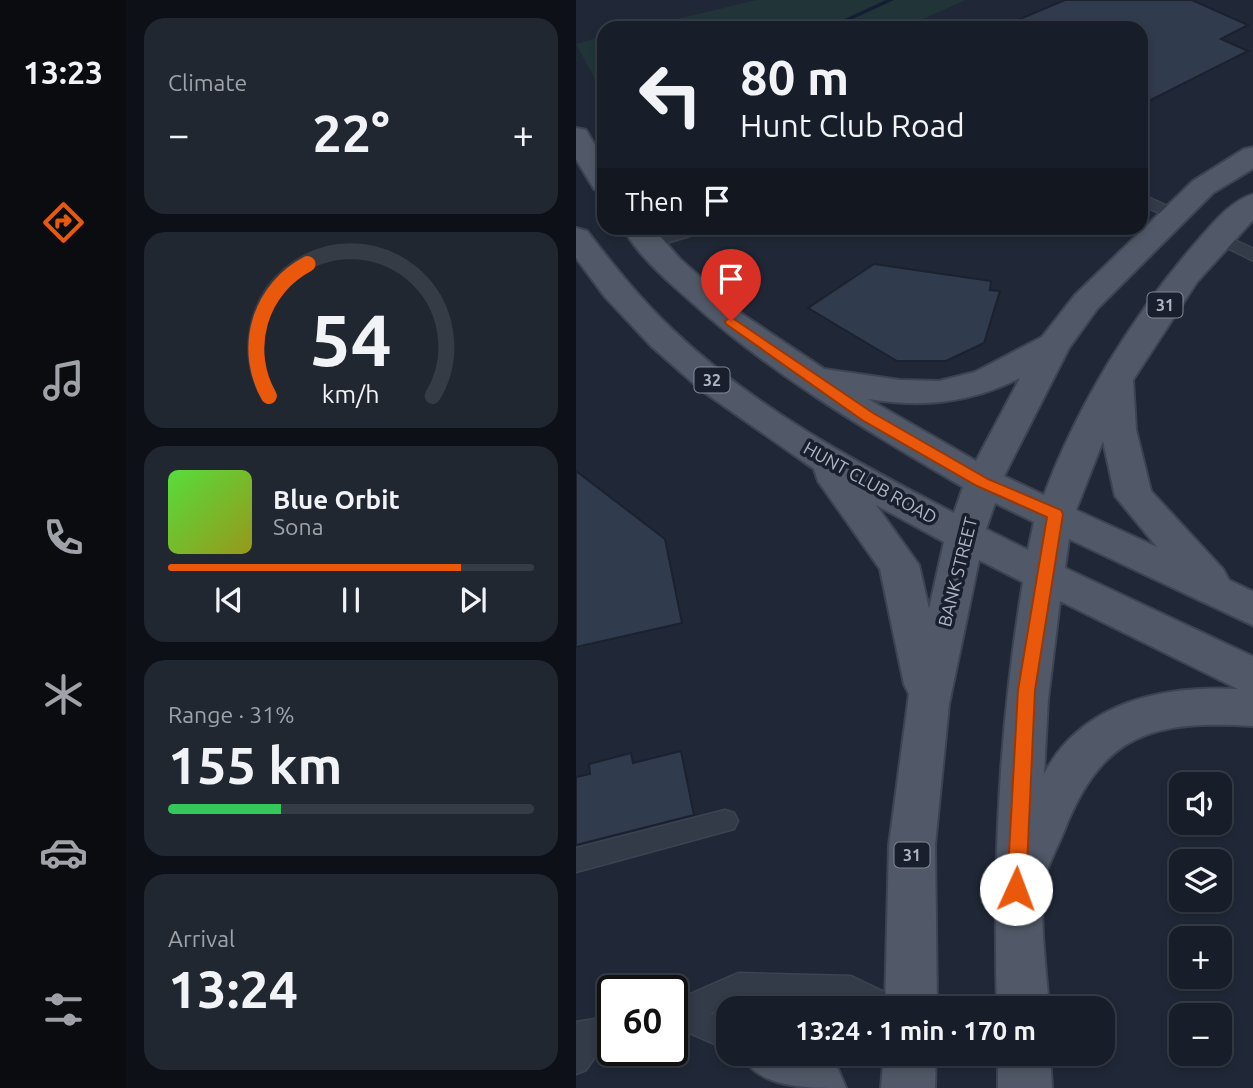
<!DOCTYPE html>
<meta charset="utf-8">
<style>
:root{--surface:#181e29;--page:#212731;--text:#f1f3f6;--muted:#9fa2a8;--line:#363c46;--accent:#ea580c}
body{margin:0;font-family:Ubuntu,sans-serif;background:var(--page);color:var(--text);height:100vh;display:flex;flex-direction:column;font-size:26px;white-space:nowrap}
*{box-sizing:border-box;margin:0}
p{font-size:23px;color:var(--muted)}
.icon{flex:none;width:38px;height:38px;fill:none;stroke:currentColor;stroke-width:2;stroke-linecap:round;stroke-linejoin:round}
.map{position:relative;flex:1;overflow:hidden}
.panel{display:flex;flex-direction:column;gap:18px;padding:18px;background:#0d1017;width:450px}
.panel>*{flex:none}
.banner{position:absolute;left:21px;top:21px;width:551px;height:214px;border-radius:21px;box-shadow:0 4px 10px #0003,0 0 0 2px var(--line);background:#181e29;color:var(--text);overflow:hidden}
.fabs{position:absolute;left:593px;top:772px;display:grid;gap:14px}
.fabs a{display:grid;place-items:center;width:63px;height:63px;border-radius:14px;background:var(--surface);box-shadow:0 4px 10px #0003,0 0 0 2px var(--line);font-size:35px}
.speed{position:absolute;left:21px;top:975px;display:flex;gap:14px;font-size:35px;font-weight:700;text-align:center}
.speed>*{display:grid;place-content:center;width:91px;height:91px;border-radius:50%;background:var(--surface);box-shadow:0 4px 10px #0003,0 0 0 2px var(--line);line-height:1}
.speed .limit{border:4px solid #111;border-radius:10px;background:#fff;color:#111}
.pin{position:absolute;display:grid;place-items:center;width:60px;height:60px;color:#fff;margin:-72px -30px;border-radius:50% 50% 50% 0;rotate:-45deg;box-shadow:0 0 7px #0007}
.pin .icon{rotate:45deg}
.me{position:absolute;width:77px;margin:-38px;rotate:2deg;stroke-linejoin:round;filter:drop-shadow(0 0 5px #0008)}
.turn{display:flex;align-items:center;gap:24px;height:147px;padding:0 28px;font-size:32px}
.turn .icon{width:91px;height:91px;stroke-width:2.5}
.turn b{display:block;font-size:49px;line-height:60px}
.then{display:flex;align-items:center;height:66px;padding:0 28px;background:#0003;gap:14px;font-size:26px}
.big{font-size:52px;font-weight:700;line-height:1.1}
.panel .tile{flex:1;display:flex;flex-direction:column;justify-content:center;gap:10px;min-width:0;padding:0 24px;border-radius:21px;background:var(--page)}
.panel .dial{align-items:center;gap:0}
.dial svg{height:182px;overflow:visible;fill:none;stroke:var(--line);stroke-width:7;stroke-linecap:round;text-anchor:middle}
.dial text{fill:var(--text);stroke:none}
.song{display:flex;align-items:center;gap:21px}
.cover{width:84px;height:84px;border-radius:10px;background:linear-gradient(135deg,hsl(110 70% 55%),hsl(60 70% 35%))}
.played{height:7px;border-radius:4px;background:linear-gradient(90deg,var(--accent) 80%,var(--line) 80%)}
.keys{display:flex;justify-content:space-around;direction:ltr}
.heat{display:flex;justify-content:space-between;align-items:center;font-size:38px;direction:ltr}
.charge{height:10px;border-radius:5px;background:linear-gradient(90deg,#34c759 31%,var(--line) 0)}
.trip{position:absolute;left:140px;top:996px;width:399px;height:70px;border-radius:21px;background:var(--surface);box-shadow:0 4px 10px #0003,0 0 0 2px var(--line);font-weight:700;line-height:70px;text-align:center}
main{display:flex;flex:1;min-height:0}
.menu{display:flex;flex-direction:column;width:126px;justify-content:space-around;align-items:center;background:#0a0c10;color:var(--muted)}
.menu .icon{width:49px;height:49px}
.menu .current{color:var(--accent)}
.menu b{font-size:32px;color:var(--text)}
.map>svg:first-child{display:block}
</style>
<main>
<nav class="menu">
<b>13:23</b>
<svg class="icon current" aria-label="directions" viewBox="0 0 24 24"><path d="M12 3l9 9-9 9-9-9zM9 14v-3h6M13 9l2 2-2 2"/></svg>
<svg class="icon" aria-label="music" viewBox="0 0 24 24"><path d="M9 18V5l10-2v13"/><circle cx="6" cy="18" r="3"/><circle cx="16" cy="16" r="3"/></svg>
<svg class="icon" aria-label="phone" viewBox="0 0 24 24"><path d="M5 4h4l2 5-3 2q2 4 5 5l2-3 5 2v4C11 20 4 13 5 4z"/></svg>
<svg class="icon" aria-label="climate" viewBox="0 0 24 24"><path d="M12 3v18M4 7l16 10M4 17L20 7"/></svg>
<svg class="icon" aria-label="car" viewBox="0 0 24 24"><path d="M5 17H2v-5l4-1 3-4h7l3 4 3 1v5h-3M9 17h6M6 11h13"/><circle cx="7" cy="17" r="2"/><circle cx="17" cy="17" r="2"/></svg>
<svg class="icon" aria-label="filters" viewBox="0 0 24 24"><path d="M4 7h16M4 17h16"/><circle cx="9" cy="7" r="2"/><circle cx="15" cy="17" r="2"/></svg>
</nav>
<section class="panel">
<div class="tile"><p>Climate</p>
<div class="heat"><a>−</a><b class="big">22°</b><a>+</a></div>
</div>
<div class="tile dial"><svg viewBox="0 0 100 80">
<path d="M14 69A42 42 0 1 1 86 69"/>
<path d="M14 69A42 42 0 0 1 31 11" stroke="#ea580c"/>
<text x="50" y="56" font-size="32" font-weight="700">54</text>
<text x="50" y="72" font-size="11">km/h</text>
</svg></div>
<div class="tile">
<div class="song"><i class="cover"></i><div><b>Blue Orbit</b><p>Sona</p></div></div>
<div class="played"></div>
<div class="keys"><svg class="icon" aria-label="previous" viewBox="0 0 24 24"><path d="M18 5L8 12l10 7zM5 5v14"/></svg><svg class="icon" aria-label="pause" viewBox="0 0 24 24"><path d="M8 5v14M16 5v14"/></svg><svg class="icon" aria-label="next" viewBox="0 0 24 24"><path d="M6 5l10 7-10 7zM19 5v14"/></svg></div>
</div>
<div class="tile"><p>Range · 31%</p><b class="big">155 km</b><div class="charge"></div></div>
<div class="tile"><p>Arrival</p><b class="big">13:24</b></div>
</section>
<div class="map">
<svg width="678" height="1088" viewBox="0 0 678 1088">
<rect width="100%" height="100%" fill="#202837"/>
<g fill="#213438">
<polygon points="181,0 390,0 326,28 63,28"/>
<polygon points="28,36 28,95 0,44"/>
</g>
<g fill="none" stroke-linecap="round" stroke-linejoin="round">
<polygon fill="#131e34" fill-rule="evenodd" points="310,0 318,0 257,28 249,28"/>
</g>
<g fill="#313b4e" stroke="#1b212e" stroke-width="2">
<polygon points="489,0 616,0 672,25 645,39 672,51 565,105 565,28 423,28"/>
<polygon points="298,264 415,281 414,290 424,291 408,343 370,361 321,361 232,308"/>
<polygon points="0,471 89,539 106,623 0,647"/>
<polygon points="105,751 118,815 0,845 0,777 14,774 13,764 55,753 57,763"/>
</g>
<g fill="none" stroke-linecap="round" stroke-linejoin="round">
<defs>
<g id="service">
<polygon points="565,194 603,211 605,214 597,219 565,205"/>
<polygon points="108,228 132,228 130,231 74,248 66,243 68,240"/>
<polygon points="639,231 678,249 678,261 633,239 633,233"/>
<polygon points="149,810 158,813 162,821 158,829 0,872 0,848"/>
<polygon points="162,973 275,976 321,998 325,1008 163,1001 134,1013 152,1022 152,1050 102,1028 96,1030 96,1002"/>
<polygon points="37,1016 37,1044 27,1046 10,1070 0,1074 0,1022"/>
</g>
<g id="primary">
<polygon points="0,128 10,130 28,160 28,192 18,189 0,159"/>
<path d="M 678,147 L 678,168 L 637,193 L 521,309 L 493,348 L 428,476 L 468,495 C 503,402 558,313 624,238 C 638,222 656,200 678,194 L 678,219 L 621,282 L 557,380 L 560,430 L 575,491 L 647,569 L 653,580 L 678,592 L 678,626 L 493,539 L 489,568 L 678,657 L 678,726 C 578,720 527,732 488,831 C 482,847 469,869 467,886 C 464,925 470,968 473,1008 L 421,1008 C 417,861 423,728 447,582 L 403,560 L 373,704 L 359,845 L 361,1008 L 309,1008 L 313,845 L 333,694 L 328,684 L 304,569 L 242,481 L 238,469 L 125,390 L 75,346 L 29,297 L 0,258 L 0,228 L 11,231 C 38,266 65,300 98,331 C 179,408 279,462 378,513 L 387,487 C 291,431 193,373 111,298 C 88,278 62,255 47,228 L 77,228 L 104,259 L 166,314 L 248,369 L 324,380 L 363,381 L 399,372 L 466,337 L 499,295 L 617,181 L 668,149 ZM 444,378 L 400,461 L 292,399 C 346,408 395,403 444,378 ZM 527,441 L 539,496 L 581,547 L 500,510 ZM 419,503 L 458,522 L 452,550 L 410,529 ZM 300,505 L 368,542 L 353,609 L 343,565 ZM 484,601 L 662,689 C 587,685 506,702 468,774 L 472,699 Z"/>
<path d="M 164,1054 L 237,1054 L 262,1069 L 270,1088 C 227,1088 183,1088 164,1054 Z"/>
<polygon points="308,1054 360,1054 359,1088 305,1088"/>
<polygon points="422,1054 474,1054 476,1088 422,1088"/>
</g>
</defs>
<use href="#service" stroke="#3d4351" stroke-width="3"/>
<use href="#primary" stroke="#3d4351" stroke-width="4"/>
<use href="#service" fill="#333a48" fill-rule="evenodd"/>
<use href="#primary" fill="#515968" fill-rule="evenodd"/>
</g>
<polygon fill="#ea580c" stroke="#983908" stroke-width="2" points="155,317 297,413 412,479 485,510 487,514 459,690 450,889 447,896 440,899 433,896 431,889 442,690 471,517 401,486 286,420 150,324 149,321"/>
<g text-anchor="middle" stroke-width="7" stroke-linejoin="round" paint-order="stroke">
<g fill="#191f2c" stroke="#818797" stroke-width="2">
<rect x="571.5" y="292.5" width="35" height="25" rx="5"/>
<rect x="118.5" y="367.5" width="35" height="25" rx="5"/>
<rect x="318.5" y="842.5" width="35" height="25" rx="5"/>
</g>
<g font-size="16" font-weight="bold" fill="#adb4c5">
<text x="589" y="311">31</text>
<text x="136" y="386">32</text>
<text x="336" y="861">31</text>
</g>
<g font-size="18" fill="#adb4c5" stroke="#191f2c">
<text transform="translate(294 483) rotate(29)" y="6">HUNT CLUB ROAD</text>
<text transform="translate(382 572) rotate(-76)" y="6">BANK STREET</text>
</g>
</g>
</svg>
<div class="fabs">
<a><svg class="icon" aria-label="sound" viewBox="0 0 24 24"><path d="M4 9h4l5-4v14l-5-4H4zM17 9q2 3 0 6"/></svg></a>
<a><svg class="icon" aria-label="layers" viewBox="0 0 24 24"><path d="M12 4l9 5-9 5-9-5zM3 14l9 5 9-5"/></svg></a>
<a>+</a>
<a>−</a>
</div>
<div class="speed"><div class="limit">60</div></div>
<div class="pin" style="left:155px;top:321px;background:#d93025"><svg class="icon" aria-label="arrive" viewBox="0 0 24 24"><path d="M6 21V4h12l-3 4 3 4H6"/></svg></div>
<svg class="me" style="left:440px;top:889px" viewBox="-20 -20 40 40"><circle r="19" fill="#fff"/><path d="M0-13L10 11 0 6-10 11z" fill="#ea580c"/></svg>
<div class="trip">13:24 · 1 min · 170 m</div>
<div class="banner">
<div class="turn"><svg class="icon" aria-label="left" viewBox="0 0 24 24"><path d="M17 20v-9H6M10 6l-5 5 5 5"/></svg><div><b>80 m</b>Hunt Club Road</div></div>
<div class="then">Then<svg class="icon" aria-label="arrive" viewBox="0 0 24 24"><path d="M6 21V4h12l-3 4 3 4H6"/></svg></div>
</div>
</div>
</main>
